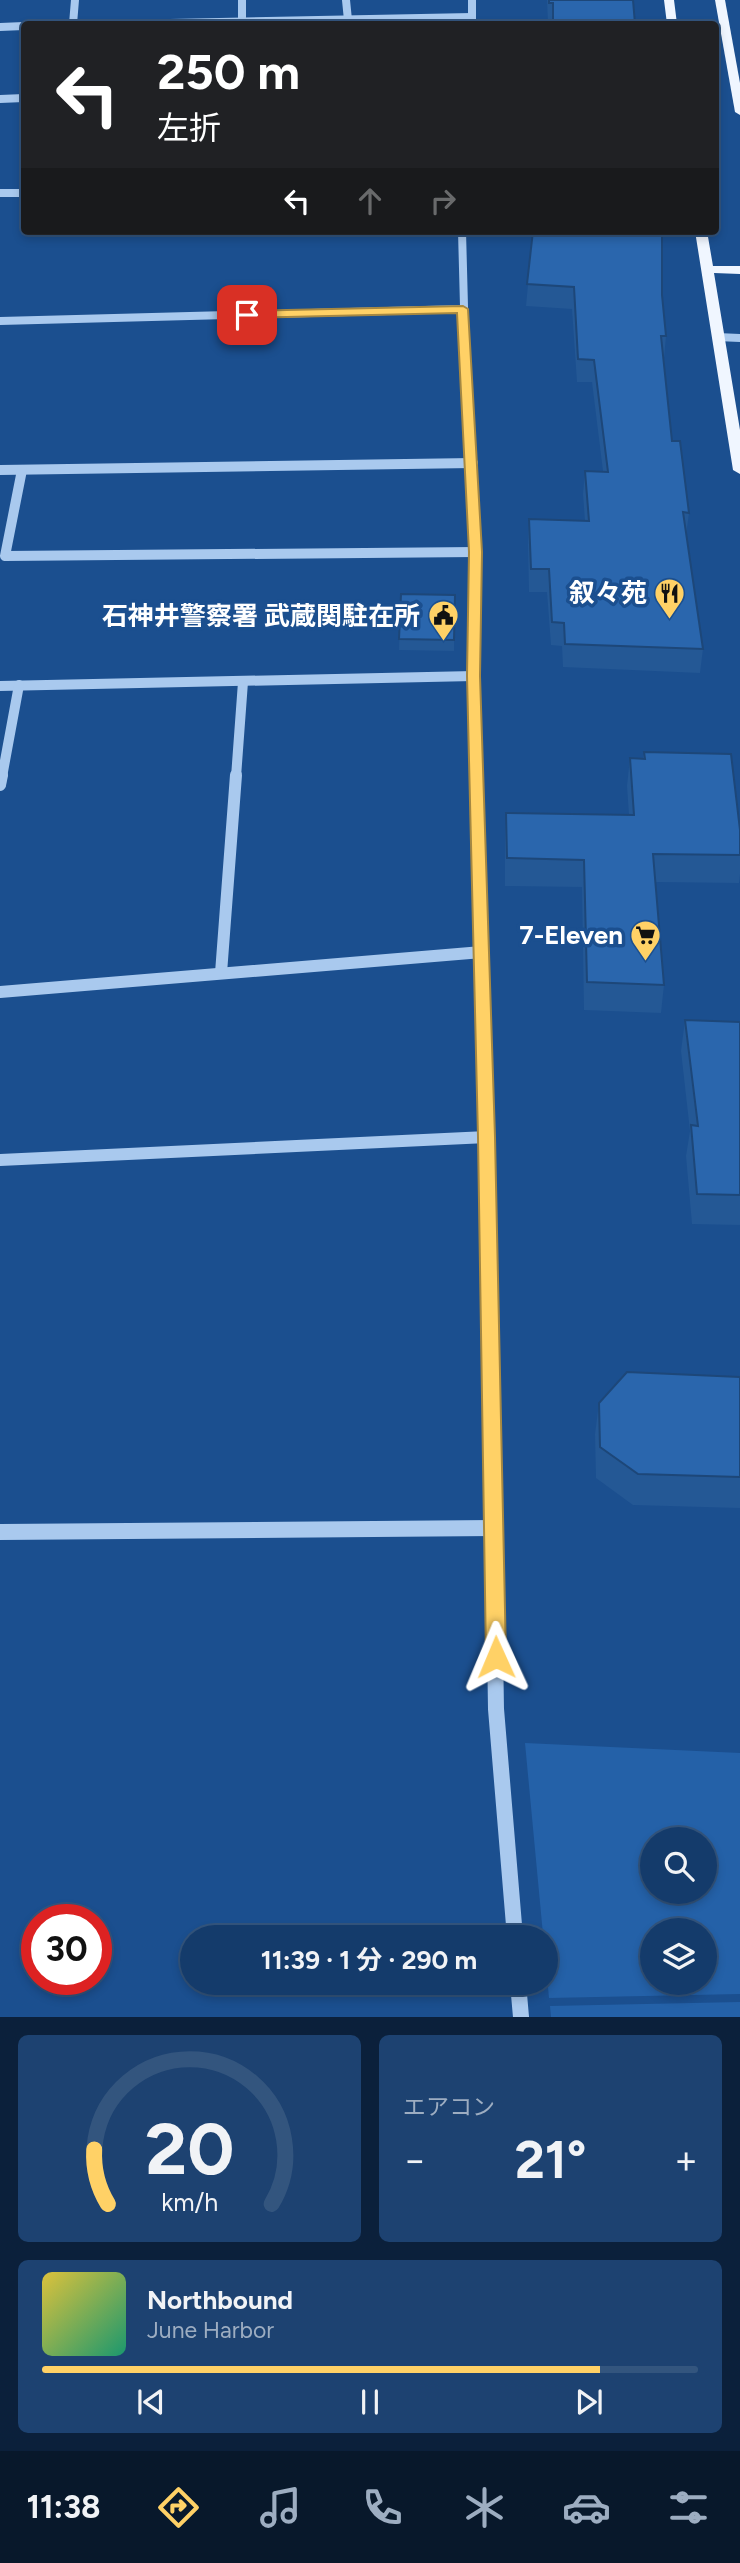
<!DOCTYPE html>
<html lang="ja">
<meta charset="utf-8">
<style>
:root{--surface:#143b6b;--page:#1d4271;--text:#f1f3f6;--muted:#9dadc1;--line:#33557e;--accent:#ffd166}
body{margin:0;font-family:Figtree,"Noto Sans JP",sans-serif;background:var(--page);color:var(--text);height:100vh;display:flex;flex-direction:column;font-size:26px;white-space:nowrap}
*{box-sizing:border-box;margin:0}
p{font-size:23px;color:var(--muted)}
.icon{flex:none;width:38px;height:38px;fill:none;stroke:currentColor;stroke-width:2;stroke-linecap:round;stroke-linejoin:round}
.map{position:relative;height:2017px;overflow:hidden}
.details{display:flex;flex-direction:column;gap:18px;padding:18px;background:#0b203b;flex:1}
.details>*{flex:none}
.banner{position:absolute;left:21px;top:21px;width:698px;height:214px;border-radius:7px;box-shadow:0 4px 10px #0003,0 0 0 2px var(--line);background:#202124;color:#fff;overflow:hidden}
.buttons{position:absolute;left:640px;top:1827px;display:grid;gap:14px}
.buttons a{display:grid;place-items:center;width:77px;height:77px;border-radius:50%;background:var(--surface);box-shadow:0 4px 10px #0003,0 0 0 2px var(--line);font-size:35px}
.speed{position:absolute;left:21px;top:1904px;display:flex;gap:14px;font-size:35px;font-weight:700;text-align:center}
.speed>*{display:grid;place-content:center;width:91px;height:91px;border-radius:50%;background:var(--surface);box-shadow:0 4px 10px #0003,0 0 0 2px var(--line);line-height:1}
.speed .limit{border:10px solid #d22;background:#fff;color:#111}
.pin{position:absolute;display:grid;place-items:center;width:60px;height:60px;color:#fff;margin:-30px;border-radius:14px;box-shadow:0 4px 10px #0006}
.me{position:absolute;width:77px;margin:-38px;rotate:359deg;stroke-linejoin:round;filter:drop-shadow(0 0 5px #0008)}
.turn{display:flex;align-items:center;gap:24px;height:147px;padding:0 21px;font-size:32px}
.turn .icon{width:91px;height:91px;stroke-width:2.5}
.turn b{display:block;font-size:49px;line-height:60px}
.lanes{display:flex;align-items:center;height:66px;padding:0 21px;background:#0003;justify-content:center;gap:35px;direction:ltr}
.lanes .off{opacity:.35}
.big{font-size:52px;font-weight:700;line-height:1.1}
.details .tile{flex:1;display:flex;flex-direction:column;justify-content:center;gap:10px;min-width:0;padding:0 24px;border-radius:10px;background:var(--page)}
.details .dial{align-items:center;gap:0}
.dial svg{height:182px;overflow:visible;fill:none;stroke:var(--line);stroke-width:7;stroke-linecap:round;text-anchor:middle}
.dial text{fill:var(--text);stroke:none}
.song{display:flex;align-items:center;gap:21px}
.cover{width:84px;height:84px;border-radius:10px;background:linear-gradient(135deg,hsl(50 70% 55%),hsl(160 70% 35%))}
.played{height:7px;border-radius:4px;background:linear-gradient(90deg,var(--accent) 85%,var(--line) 85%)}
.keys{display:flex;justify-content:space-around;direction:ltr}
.heat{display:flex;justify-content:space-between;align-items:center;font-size:38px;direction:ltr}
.details .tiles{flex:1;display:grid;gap:18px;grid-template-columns:1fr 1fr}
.tile:last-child{grid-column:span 2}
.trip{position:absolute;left:180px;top:1925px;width:378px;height:70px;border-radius:35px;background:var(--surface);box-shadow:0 4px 10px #0003,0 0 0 2px var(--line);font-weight:700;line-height:70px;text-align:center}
.menu{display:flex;height:112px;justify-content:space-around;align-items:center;background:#08182b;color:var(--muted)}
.menu .icon{width:49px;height:49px}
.menu .current{color:var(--accent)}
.menu b{font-size:32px;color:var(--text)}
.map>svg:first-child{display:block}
</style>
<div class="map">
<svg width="740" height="2017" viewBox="0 0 740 2017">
<rect width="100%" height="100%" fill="#1b4f8f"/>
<g fill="#2461a8" fill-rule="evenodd">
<path d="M 525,1743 L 740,1753 L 740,1994 L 549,1998 ZM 653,1839 L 705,1839 L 705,1892 L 653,1892 ZM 653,1930 L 705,1930 L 705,1983 L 653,1983 Z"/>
<polygon points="740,2002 740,2017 551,2017 550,2006"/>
</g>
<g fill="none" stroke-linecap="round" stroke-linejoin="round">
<g stroke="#a9c9ee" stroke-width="8">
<polyline points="242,0 242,22"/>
<polyline points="346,0 348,20"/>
<polyline points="472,0 472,24"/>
<polyline points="473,23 514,24"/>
<polyline points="73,24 75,0"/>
<polyline points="121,24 472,17"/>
<polyline points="0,27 24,26"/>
<polyline points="0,99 24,98"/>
<polyline points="0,193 24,193"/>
<polyline points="462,231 465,344"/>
<polyline points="0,321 463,309"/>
<polyline points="717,337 740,338"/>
</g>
<g stroke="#a9c9ee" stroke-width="10">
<polyline points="465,342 476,552 474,676 477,777"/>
<polyline points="0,470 473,463"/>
<polyline points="22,470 5,556 476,552"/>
<polyline points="0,686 474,676"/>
<polyline points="2,777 19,685"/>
<polyline points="236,777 243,682"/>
</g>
<g stroke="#a9c9ee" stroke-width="12">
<polyline points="477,775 490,1325"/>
<polyline points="0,785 2,775"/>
<polyline points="221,973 236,775"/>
<polyline points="0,992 482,952"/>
<polyline points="0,1160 487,1137"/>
</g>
<g stroke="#a9c9ee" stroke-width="16">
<polyline points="490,1323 496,1709 515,1937"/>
<polyline points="0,1532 494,1528"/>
<polyline points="518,1983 521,2017"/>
</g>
<g fill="#f0f6ff" fill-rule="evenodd">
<polygon points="664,0 674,0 677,24 667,24"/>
<polygon points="715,0 725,0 740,83 740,115 735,112"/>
<polygon points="695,231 707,231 713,266 740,266 740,274 714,273 740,430 740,474 733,470"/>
</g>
</g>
<g fill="#245895">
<polygon points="547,0 633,0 635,24 552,24 552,23 548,23"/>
<polygon points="533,231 662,295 666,336 664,358 672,441 689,513 686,535 703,649 700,673 563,667 562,646 551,645 547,592 529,592 528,542 529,519 585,521 583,494 585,471 603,471 592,382 577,382 572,309 526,306"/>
<polygon points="401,594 454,640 454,651 399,650"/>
<polygon points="644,752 740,830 740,874 739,883 655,882 664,985 661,1013 584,1010 582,887 505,886 505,840 506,813 629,815 627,786 630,758 643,759"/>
<polygon points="685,1020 740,1022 740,1225 692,1224 686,1156 690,1131 681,1051"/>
<polygon points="740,1377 740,1508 633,1505 596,1478 595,1434 599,1403"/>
</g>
<g fill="#2a66ad" stroke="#1d4779" stroke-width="2">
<polygon points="549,0 633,0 635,24 553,24 553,3 549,3"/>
<polygon points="533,231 662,231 662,295 666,336 661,336 672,441 680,441 689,513 683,512 703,649 565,644 564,623 552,622 549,569 531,569 529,519 589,521 585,471 608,472 594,360 578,359 574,287 527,284"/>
<polygon points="401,594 455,595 454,640 399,639"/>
<polygon points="644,752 731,754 740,830 740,855 653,854 664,985 587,982 584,860 507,858 506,813 634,815 630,758 645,759"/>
<polygon points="685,1020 740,1022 740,1195 697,1194 691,1125 698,1126"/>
<polygon points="627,1372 740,1377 740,1477 638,1474 600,1447 599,1403"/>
</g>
<polygon fill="#ffd166" stroke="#a68842" stroke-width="2" points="463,306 468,309 482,552 480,676 495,1137 506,1657 503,1664 496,1667 489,1664 486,1657 478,1137 467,676 469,552 457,313 247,318 241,315 247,311"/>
<defs>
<symbol id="restaurant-pin" viewBox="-11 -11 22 30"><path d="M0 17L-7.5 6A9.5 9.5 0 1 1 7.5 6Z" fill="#ffd166" stroke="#1b4f8f"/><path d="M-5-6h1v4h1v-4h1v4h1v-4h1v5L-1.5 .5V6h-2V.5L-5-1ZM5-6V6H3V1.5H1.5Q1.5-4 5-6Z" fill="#111"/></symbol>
<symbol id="civic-pin" viewBox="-11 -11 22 30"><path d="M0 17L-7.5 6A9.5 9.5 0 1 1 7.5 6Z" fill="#ffd166" stroke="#1b4f8f"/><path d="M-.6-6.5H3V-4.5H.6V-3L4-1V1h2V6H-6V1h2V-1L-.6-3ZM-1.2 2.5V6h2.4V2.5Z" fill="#111"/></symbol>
<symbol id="supermarket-pin" viewBox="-11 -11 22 30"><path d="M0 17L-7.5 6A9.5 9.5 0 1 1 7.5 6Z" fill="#ffd166" stroke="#1b4f8f"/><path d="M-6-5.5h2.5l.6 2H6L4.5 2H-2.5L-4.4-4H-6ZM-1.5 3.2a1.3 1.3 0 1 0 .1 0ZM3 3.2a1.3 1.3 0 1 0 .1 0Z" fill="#111"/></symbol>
</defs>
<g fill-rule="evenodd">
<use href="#restaurant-pin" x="652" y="576" width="35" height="47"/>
<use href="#civic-pin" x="426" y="598" width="35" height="47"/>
<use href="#supermarket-pin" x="628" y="918" width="35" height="47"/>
</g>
<g text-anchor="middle" stroke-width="7" stroke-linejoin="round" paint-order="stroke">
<g font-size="26" font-weight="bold" fill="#fff" stroke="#1b4f8f" text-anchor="end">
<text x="647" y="602">叙々苑</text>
<text x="420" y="625">石神井警察署 武蔵関駐在所</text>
<text x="623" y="944">7-Eleven</text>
</g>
</g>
</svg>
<div class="buttons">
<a><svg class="icon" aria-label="search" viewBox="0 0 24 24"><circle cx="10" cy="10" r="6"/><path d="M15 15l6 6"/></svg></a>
<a><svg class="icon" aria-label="layers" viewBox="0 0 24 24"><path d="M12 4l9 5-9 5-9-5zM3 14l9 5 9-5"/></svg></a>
</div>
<div class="speed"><div class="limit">30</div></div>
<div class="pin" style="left:247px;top:315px;background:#d93025"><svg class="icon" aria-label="arrive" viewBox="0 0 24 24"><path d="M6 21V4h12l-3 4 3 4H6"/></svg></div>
<svg class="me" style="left:496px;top:1657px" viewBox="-20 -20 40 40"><path d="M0-17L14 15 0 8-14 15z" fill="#ffd166" stroke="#fff" stroke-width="4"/></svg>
<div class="trip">11:39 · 1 分 · 290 m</div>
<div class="banner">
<div class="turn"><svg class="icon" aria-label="left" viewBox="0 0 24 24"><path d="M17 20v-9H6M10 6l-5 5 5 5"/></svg><div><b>250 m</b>左折</div></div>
<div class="lanes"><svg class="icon" aria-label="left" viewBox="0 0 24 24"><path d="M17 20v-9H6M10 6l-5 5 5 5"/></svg><svg class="icon off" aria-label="ahead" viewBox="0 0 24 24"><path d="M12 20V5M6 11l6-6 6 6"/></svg><svg class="icon off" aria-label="right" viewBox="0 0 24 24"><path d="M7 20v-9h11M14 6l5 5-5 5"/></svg></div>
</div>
</div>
<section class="details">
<div class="tiles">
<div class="tile dial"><svg viewBox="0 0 100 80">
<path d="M14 69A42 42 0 1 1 86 69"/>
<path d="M14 69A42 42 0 0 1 8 45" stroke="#ffd166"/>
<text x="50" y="56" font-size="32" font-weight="700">20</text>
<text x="50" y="72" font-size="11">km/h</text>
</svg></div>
<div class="tile"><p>エアコン</p>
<div class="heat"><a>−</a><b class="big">21°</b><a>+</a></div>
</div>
<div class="tile">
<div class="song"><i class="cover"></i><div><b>Northbound</b><p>June Harbor</p></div></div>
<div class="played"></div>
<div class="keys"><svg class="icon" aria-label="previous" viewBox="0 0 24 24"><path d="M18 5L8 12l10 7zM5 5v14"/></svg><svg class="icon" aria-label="pause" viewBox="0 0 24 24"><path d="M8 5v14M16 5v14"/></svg><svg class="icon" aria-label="next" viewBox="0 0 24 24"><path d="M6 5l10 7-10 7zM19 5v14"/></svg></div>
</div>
</div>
</section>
<nav class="menu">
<b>11:38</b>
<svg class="icon current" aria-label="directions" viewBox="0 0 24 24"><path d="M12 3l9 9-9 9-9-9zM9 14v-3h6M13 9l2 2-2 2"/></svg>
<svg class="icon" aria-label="music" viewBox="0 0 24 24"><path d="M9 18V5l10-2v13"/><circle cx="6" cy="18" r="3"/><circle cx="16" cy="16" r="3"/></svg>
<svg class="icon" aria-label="phone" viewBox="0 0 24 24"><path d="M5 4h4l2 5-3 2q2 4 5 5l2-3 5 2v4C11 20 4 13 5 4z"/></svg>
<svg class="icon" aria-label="climate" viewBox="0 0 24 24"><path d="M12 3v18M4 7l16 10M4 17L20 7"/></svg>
<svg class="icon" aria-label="car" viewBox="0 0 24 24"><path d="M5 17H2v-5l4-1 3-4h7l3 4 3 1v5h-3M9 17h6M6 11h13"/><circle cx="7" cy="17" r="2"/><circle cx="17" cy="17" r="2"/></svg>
<svg class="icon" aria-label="filters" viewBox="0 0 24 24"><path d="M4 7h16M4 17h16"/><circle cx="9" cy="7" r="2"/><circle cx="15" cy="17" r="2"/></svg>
</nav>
